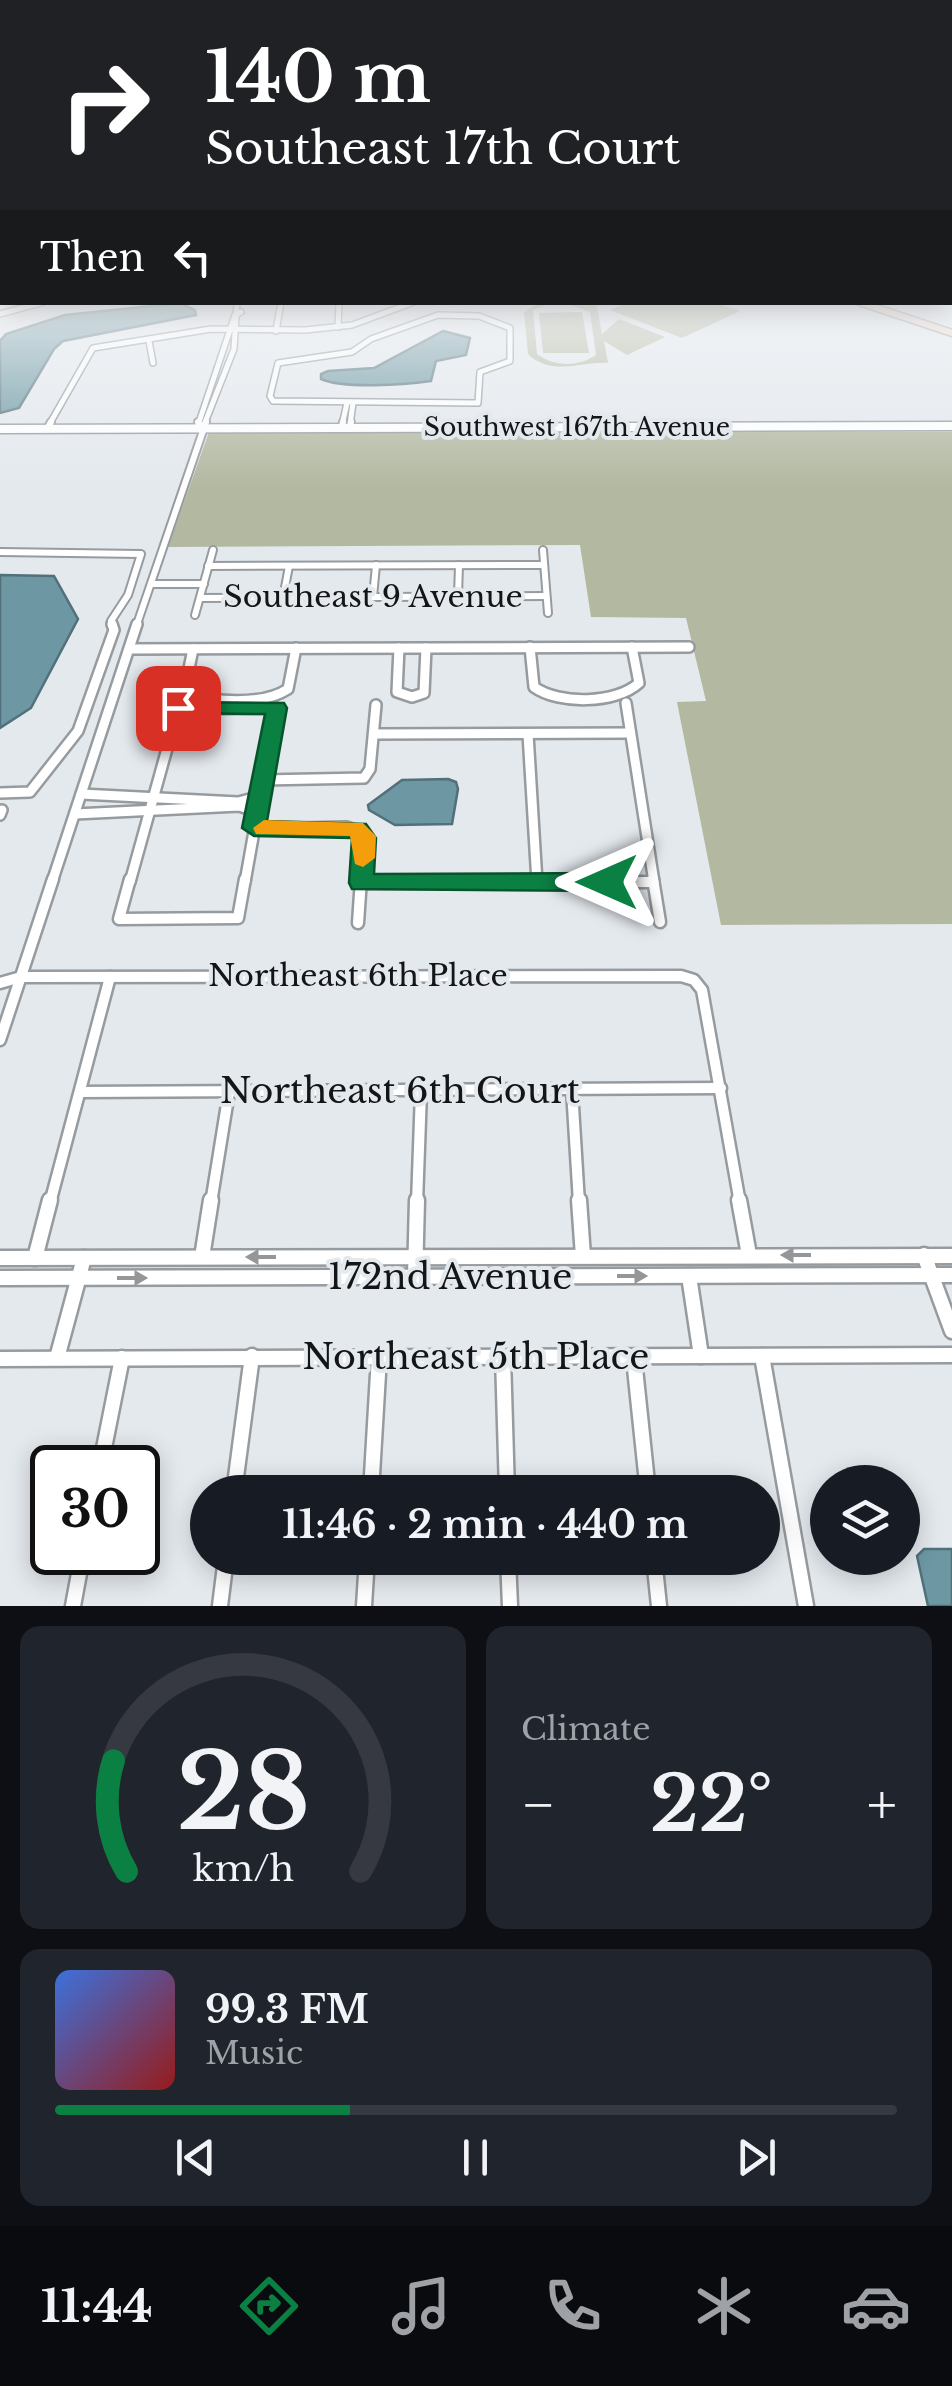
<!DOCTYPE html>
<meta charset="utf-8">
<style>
:root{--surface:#171b24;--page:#20242c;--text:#f1f3f6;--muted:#9ea1a6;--line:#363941;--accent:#0b8043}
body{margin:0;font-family:"Libre Baskerville",serif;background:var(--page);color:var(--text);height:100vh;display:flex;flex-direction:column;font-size:38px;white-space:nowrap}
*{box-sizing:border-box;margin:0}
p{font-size:32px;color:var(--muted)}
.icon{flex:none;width:55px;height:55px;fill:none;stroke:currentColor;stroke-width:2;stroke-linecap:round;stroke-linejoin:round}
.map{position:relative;height:1606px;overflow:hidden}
.drawer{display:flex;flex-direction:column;gap:20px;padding:20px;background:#0d0f14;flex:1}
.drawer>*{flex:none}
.guide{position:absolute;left:0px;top:0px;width:952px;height:305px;box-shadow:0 5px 25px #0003;background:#202124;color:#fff;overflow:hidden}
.controls{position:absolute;left:810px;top:1465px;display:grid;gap:20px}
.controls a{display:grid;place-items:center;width:110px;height:110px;border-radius:50%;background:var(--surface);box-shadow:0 5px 25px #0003;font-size:50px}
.speed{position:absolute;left:30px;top:1445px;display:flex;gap:20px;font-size:50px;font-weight:700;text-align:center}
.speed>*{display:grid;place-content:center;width:130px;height:130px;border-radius:50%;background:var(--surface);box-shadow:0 5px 25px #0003;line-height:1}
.speed .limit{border:5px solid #111;border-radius:15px;background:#fff;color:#111}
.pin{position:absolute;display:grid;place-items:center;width:85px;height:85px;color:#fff;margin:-42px;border-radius:20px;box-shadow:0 5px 15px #0006}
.me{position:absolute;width:110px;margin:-55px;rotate:270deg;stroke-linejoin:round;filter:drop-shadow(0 0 8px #0008)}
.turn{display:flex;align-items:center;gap:35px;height:210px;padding:0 40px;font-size:45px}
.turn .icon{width:130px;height:130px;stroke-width:2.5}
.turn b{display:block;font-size:70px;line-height:85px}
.then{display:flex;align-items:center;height:95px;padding:0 40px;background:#0003;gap:20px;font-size:38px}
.big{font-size:75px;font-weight:800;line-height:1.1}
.drawer .tile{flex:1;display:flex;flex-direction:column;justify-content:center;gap:15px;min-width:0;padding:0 35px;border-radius:20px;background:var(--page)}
.drawer .dial{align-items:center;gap:0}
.dial svg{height:260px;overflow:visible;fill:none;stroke:var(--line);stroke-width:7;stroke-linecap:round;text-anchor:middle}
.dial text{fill:var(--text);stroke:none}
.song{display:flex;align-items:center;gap:30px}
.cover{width:120px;height:120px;border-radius:15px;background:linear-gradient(135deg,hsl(220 70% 55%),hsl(0 70% 35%))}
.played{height:10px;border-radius:5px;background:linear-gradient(90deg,var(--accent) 35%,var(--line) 35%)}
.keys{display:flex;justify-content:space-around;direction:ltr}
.heat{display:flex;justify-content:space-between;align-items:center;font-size:55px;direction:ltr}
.drawer .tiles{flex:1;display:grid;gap:20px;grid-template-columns:1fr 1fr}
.tile:last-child{grid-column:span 2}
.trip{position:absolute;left:190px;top:1475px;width:590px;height:100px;border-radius:50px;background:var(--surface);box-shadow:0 5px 25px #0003;font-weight:800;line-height:100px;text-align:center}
.tabs{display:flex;height:160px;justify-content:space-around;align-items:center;background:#090b0e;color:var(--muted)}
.tabs .icon{width:70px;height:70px}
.tabs .current{color:var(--accent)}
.tabs b{font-size:45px;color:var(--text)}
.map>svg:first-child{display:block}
</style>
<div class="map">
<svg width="952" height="1606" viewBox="0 0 952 1606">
<rect width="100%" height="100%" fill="#e4e9ee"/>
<g fill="#b3b8a1" fill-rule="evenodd">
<path d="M 540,302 L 596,303 L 602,334 L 619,319 L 665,337 L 627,355 L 604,341 L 608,363 C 582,361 552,377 528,354 L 524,312 ZM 565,303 L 590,312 L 596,355 C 579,367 554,367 537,354 L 533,310 L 549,304 Z"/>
<polygon points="713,302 740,311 682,338 610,310 627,303"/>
<polygon points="582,312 589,353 543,353 539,313"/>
<polygon points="209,432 952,432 952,924 721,925 677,702 706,701 686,618 591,617 580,545 168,547"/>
</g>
<g fill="#6c97a3" stroke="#517079" stroke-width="2.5">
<polygon points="180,303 195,310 196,315 63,341 54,349 19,408 0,413 0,341 6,334 65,315"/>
<path d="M 443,331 L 470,338 L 466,355 L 436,361 L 431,381 C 403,385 344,389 321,379 L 321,374 L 328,371 L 374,368 Z"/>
<polygon points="0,575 54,576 78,619 31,708 0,728"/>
<polygon points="448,779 456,782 458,789 452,824 395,825 369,810 368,805 402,780"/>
<polygon points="924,1549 952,1549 952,1606 928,1606 917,1556"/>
</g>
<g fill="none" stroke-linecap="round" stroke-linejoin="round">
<defs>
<g id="minor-far4">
<polyline points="0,314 44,302"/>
<polygon points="438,315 479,316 510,328 510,361 480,372 478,403 273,401 270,396 278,363 352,352 371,339"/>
<polyline points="338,327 339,302"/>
<polyline points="276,331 281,302"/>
<polyline points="149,341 153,363"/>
<polyline points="49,425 93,348 211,329 305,330 352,325 414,302"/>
<polyline points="198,425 235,315 241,312"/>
<polyline points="204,425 234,349 237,302"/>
<polyline points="342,425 347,403"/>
<polyline points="350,425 353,403"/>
</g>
<g id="minor-far3">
<polyline points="198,422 202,428"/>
<polyline points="342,427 343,422"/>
<polyline points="350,427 351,422"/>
<polyline points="47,429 51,422"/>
<polyline points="543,550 548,613"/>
<polyline points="0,552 141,554 128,595 111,621 113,627"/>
<polyline points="208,566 542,565"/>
<polyline points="151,584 204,584"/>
<polyline points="458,596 459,565"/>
<polyline points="373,597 376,565"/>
<polyline points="200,598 546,596"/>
<polyline points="283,598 289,566"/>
<polyline points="195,615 213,550"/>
<polyline points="136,627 206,422"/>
</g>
<g id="minor-far2">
<path d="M 530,647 L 534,687 C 559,705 616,704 639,683 L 632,647"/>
<polyline points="399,648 397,692 412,697 424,693 426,648"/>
<polyline points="130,649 689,647"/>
<path d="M 193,649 L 184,693 C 213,702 262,706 288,689 L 296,648"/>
<polyline points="626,703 654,882"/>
<polyline points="374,734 630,733"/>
<polyline points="528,734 537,882"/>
<polyline points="263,780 364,778 370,769 376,705"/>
<polyline points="0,793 30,792 78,731 114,630 112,624"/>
<polyline points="81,794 238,802 258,797"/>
<polyline points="75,814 239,806 255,811"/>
<polyline points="0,815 2,810"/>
<polyline points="254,829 347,827 361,832 364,840 361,882"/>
<polyline points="52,882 137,624"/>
<polyline points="130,882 178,709 276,708 245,882"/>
</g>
<g id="minor-far1">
<polyline points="130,879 119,919 238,918 245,879"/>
<polyline points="653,879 660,922"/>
<polyline points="361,883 653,882"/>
<polyline points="358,923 361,879"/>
<polyline points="0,983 21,977 681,976 694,980 702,990 740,1203"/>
<polyline points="0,1040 53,879"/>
<polyline points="572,1090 579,1203"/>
<polyline points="80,1092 721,1088"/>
<polyline points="50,1203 110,977"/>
<polyline points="211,1203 229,1092"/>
<polyline points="417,1203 421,1092"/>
</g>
<g id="minor">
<polyline points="579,1200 583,1256"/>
<polyline points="739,1200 749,1255"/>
<polyline points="924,1255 952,1331"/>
<polyline points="202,1257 211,1200"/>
<polyline points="0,1258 952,1256"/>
<polyline points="35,1258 50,1200"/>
<polyline points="689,1276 701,1356"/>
<polyline points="415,1277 417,1200"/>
<polyline points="0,1278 952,1275"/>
<polyline points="762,1356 806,1606"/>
<polyline points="503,1357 507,1492"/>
<polyline points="57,1358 84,1258"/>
<polyline points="0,1359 952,1355"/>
<polyline points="634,1359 648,1492"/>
<polyline points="100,1468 122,1358"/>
<polyline points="234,1492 252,1356"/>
<polyline points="371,1492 379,1357"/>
<polyline points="508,1558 510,1606"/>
<polyline points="654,1558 659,1606"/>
<polyline points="73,1606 83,1552"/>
<polyline points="220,1606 226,1558"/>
<polyline points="364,1606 367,1558"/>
</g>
<polyline id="tertiary" points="0,429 952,426"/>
<polyline id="secondary" points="859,302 952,333"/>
</defs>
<use href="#minor-far4" stroke="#969b9f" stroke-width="8"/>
<use href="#minor-far3" stroke="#969b9f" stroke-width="10"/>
<use href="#minor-far2" stroke="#969b9f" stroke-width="14"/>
<use href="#minor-far1" stroke="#969b9f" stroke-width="15"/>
<use href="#minor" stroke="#969b9f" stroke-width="19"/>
<use href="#tertiary" stroke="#969b9f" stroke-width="11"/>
<use href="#secondary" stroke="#969b9f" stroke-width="9"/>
<use href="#minor-far4" stroke="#fff" stroke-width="5"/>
<use href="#minor-far3" stroke="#fff" stroke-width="6"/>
<use href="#minor-far2" stroke="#fff" stroke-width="9"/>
<use href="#minor-far1" stroke="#fff" stroke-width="10"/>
<use href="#minor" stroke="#fff" stroke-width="14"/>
<use href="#tertiary" stroke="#fff" stroke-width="8"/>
<use href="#secondary" stroke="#efd9c9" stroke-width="6"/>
</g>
<defs><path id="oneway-solid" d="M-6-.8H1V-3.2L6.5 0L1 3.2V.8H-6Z" transform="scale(2.5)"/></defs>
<g fill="#959697">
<use href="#oneway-solid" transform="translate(796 1255) rotate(-180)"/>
<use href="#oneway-solid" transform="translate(261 1257) rotate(180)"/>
<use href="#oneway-solid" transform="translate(632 1276)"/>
<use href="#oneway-solid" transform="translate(132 1278)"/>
</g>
<linearGradient id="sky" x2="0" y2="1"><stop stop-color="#76a8cc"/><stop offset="0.54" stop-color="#f3f5f7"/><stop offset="1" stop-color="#f3f5f7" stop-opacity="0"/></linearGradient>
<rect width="952" height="488" fill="url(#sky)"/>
<polygon fill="#0b8043" stroke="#07532c" stroke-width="2.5" points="178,702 284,703 287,708 267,821 366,824 376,838 374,874 607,873 619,882 607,891 352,889 349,883 352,838 254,836 242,828 265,714 170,713 167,708 170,704"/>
<polygon fill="#f59e0b" points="264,820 363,823 376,836 375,858 363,867 355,864 350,836 256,834 253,828"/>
<g text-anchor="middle" stroke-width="8" stroke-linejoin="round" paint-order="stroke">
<g font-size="25" fill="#131517" stroke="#e4e9ee">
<text x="577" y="436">Southwest 167th Avenue</text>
</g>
<g font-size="30" fill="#131517" stroke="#e4e9ee">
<text x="373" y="607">Southeast 9 Avenue</text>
<text x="358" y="986">Northeast 6th Place</text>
</g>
<g font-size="35" fill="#131517" stroke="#e4e9ee">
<text x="400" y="1103">Northeast 6th Court</text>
<text x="450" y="1289">172nd Avenue</text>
<text x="476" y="1369">Northeast 5th Place</text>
</g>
</g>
</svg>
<div class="controls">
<a><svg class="icon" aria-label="layers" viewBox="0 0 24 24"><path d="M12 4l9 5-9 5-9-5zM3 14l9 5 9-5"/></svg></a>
</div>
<div class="speed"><div class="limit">30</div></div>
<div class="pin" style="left:178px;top:708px;background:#d93025"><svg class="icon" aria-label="arrive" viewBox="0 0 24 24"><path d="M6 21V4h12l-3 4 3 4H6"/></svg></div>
<svg class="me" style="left:607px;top:882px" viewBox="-20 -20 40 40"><path d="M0-17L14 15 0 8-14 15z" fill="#0b8043" stroke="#fff" stroke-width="4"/></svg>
<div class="trip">11:46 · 2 min · 440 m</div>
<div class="guide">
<div class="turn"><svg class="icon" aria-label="right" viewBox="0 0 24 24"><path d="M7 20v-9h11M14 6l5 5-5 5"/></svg><div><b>140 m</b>Southeast 17th Court</div></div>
<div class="then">Then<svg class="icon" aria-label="left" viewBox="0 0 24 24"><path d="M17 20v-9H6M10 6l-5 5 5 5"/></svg></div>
</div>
</div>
<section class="drawer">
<div class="tiles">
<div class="tile dial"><svg viewBox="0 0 100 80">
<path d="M14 69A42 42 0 1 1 86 69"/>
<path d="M14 69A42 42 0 0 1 10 35" stroke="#0b8043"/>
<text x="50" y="56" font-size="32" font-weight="700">28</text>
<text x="50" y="72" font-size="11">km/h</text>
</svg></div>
<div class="tile"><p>Climate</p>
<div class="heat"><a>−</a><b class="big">22°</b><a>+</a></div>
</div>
<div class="tile">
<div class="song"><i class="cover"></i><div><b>99.3 FM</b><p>Music</p></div></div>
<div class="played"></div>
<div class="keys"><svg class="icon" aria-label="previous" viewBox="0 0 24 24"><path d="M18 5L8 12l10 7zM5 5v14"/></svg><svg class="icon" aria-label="pause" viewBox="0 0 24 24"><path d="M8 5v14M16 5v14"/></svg><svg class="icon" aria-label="next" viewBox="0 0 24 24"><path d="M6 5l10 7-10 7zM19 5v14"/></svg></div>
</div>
</div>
</section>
<nav class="tabs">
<b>11:44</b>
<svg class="icon current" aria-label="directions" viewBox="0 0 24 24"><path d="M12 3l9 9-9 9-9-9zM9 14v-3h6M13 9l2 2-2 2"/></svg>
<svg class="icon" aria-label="music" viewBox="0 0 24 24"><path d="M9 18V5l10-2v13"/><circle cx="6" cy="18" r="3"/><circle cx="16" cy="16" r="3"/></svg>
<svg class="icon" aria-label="phone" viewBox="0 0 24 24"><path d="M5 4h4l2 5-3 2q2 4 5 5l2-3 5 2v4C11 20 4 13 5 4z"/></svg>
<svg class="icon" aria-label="climate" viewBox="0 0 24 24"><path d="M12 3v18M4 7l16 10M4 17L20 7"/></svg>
<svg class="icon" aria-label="car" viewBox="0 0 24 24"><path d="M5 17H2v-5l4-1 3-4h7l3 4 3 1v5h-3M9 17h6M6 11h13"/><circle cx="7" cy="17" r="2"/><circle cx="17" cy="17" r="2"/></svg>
</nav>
